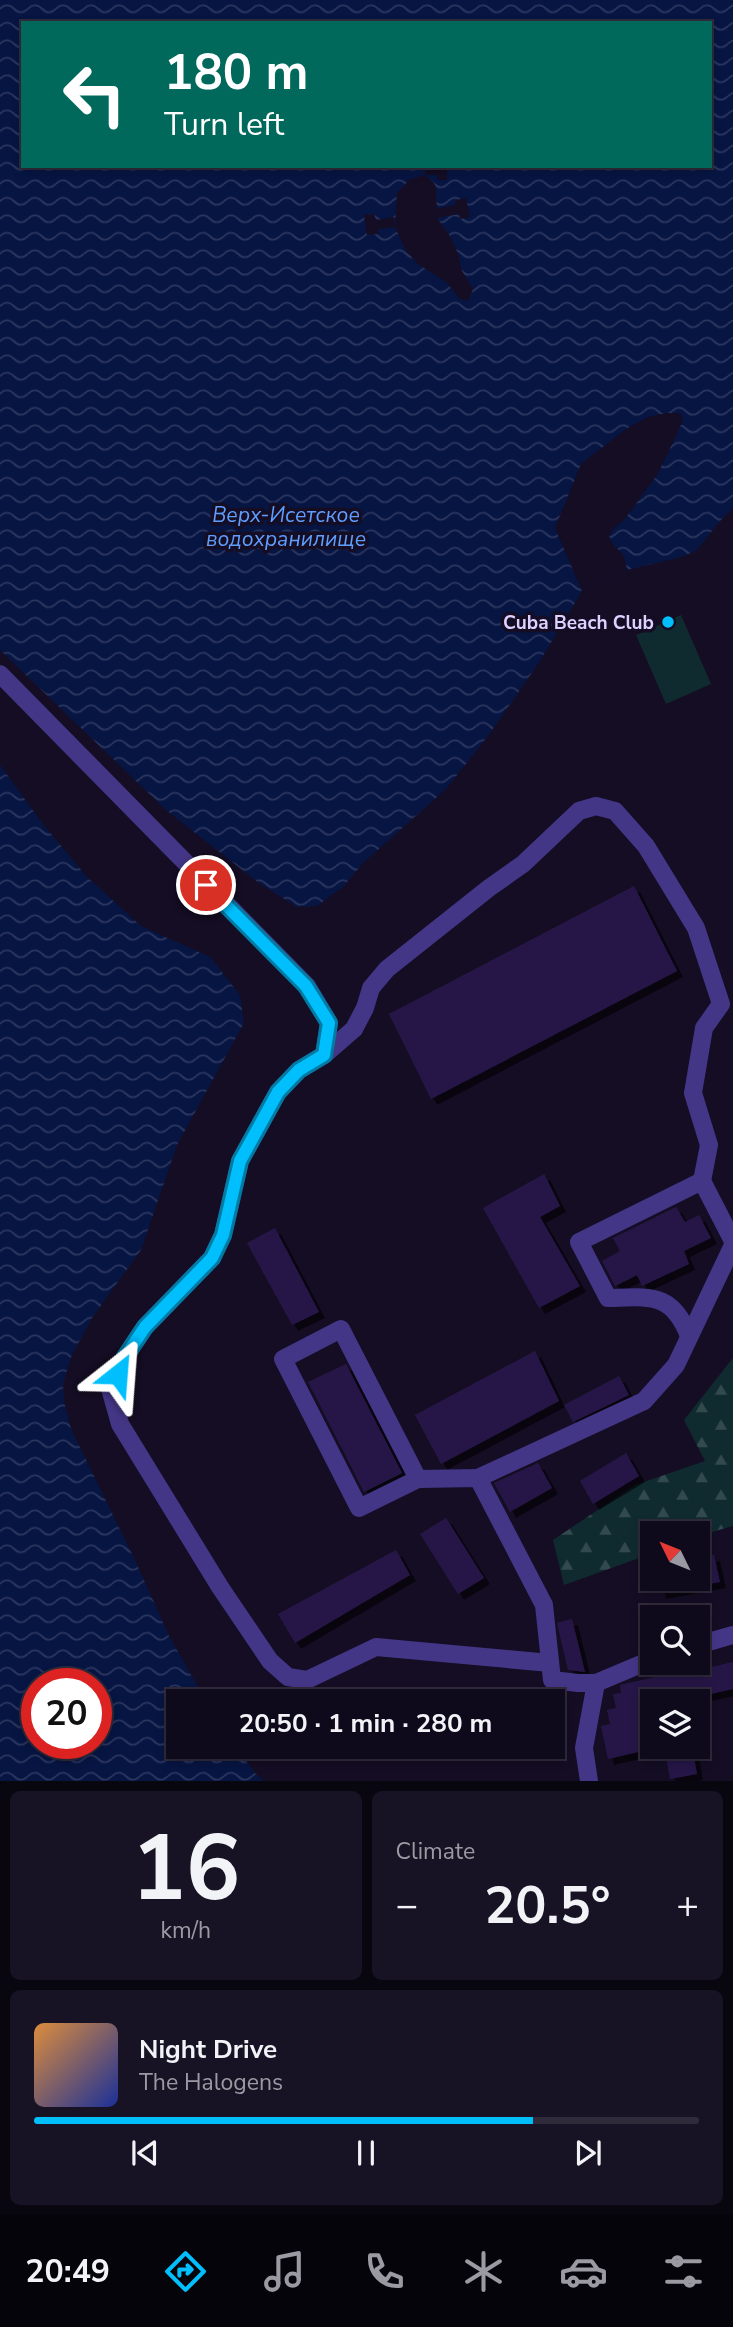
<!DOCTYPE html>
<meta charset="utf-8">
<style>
:root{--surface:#0f0a1b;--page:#181324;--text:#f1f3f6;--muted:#9b9aa3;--line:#2f2b3a;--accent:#00bffc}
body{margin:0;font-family:"Nunito Sans",sans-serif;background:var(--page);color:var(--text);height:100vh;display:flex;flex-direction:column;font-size:26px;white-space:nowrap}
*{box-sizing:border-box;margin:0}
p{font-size:23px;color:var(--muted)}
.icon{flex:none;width:38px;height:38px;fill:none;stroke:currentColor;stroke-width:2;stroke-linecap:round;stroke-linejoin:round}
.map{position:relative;height:1781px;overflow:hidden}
.side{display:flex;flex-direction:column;gap:10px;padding:10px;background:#08060f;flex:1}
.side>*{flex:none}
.banner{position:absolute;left:21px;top:21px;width:691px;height:147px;border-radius:0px;box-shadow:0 4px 10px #0003,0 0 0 2px var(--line);background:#00695c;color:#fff;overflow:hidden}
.needle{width:46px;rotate:313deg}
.buttons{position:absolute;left:640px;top:1521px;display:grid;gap:14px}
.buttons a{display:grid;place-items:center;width:70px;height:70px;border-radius:0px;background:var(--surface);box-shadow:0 4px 10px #0003,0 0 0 2px var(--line);font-size:35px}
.speed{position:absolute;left:21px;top:1668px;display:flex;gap:14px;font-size:35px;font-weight:700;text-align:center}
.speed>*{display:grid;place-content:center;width:91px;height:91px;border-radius:50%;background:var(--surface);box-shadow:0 4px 10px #0003,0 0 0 2px var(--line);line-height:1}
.speed .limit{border:10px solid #d22;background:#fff;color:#111}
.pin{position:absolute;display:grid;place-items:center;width:60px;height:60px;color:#fff;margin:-30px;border:4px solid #fff;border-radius:50%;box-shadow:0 2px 7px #0007}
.me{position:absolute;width:77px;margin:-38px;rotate:28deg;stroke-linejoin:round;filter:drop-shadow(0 0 5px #0008)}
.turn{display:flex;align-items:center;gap:24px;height:147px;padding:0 28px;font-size:32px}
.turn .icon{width:91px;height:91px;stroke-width:2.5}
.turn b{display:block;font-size:49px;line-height:60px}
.big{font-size:52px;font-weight:700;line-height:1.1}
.side .widget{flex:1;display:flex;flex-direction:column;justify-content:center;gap:10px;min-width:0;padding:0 24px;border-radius:10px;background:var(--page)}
.side .dial{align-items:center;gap:0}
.dial b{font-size:91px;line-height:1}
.song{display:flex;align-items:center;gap:21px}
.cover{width:84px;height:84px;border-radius:10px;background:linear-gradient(135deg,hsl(30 70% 55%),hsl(230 70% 35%))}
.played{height:7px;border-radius:4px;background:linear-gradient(90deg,var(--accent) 75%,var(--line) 75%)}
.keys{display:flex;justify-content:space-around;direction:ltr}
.heat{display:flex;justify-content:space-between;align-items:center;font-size:38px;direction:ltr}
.side .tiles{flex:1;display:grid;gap:10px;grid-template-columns:1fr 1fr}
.widget:last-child{grid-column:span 2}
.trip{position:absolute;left:166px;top:1689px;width:399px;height:70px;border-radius:0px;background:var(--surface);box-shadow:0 4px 10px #0003,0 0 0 2px var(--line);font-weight:700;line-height:70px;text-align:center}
.tab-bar{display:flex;height:112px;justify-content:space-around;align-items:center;background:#06040b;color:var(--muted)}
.tab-bar .icon{width:49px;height:49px}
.tab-bar .on{color:var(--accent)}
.tab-bar b{font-size:32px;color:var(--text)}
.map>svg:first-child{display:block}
</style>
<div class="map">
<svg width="733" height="1781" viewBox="0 0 733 1781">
<defs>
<pattern id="forest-firs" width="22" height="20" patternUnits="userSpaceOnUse" patternTransform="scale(1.75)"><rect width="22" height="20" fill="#102b2f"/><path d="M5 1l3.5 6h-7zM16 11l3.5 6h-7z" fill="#32494e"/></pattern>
<pattern id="water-waves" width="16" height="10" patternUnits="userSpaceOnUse" patternTransform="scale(1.75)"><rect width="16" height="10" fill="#071543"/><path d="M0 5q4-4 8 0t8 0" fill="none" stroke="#2b365f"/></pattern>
<filter id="shadow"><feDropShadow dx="6" dy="6" stdDeviation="0" flood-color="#0009"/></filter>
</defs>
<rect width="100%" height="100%" fill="#140d24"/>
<polygon fill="#102b2f" points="681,615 711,684 666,704 636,635"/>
<polygon fill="url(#forest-firs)" points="733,1358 733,1526 698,1536 698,1533 653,1533 653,1553 564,1585 553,1540 635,1485 705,1461 684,1420"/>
<g fill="url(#water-waves)" fill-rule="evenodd">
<path d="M 0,0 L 733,0 L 733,508 L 719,522 L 697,550 L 682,557 L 627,570 L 582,591 L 540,661 L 488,736 L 446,789 L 363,863 L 344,886 L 317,906 L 297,907 L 259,883 L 166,810 L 0,650 ZM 23,23 L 710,23 L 710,166 L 23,166 ZM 425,175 L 434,183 L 436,187 L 437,218 L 450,236 L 459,256 L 462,271 L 473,289 L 468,301 L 460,299 L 446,282 L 418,264 L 406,251 L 395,227 L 397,193 L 410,179 Z"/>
<path d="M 0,765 L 42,823 L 87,877 L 141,926 L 210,957 L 240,995 L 244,1023 L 177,1145 L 141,1250 L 92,1318 L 71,1357 L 63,1384 L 64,1402 L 71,1429 L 135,1560 L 169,1636 L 206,1701 L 178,1701 L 178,1746 L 236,1747 L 255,1773 L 264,1781 L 0,1781 ZM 37,1684 L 96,1684 L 96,1743 L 37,1743 Z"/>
</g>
<g fill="#140d24">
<polygon points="447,166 447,180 438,180 437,175 425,175 425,168"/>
<polygon points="466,198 470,217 460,219 459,214 437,218 436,209 455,205 456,200"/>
<polygon points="374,214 376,220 394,217 395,227 378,229 378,234 367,235 364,215"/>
<polygon points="666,413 680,413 683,420 676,436 657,475 624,520 614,528 609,536 611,542 624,556 627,570 582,591 555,528 581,464 626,429 648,417"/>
</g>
<g fill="#281846" filter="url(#shadow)">
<polygon points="634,886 677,971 431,1099 389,1014"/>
<polygon points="544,1174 560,1206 540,1217 580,1286 539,1308 483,1208"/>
<polygon points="676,1207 685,1222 699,1215 711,1238 684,1251 689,1264 642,1286 637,1275 615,1286 602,1261 620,1251 613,1238"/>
<polygon points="275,1228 319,1312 292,1325 247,1243"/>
<polygon points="535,1351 559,1401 441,1464 415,1415"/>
<polygon points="346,1364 402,1473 364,1492 308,1382"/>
<polygon points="619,1376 629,1395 573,1422 564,1405"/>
<polygon points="626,1453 639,1476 593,1504 580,1481"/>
<polygon points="538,1463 552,1488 510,1512 494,1483"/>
<polygon points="446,1518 484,1578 458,1594 420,1534"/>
<polygon points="396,1550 410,1575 295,1643 278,1614"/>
<polygon points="714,1555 720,1582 660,1593 657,1578 698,1578 698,1558"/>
<polygon points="572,1619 585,1672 568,1670 557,1623"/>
<polygon points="733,1662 733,1689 679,1701 641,1701 651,1749 608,1759 601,1726 610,1724 607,1710 616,1708 613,1694 621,1693 620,1685 668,1674 668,1677"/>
<polygon points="664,1746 692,1746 697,1774 670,1779"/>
</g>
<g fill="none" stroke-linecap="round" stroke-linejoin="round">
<g stroke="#443686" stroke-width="18">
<polyline points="0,674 307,986 329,1023 324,1055"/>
<path d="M 689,1336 C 672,1292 650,1297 608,1298 L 579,1242 L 702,1181 L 733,1241"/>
<polyline points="478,1478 644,1401 676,1365 733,1245"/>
<polyline points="418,1479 341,1329 283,1359 359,1508 418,1479 478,1478 544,1605 552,1680 578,1683 596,1683 653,1659"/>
<polyline points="698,1645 733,1635"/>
<polyline points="550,1663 376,1647 307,1680 288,1677 270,1661 220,1587 120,1424 111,1392 125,1357 145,1327 212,1258 223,1235 240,1161 278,1092 299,1070 324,1055 354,1029 365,1008 371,988 387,969 489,888 523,864 579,811 596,806 615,811 646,846 696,928 721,1004 704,1028 693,1093 709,1145 702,1181"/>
<polyline points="589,1781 584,1748 596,1683"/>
</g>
</g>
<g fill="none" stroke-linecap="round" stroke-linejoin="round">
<defs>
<polyline id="route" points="118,1374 125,1357 145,1327 212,1258 223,1235 240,1161 278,1092 299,1070 324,1055 329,1023 306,986 206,885"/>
</defs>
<use href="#route" stroke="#007ca4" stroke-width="18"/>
<use href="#route" stroke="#00bffc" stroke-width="12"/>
</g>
<circle fill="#00bffc" stroke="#140d24" stroke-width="2.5" cx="668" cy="622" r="7"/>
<g text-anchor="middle" stroke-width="7" stroke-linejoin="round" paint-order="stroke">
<g font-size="19" font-weight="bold" fill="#dcd1ff" stroke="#140d24" text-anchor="end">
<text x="654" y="629">Cuba Beach Club</text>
</g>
<g font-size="21" font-style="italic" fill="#5f9eff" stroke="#140d24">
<text x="286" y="522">Верх-Исетское<tspan x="286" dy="24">водохранилище</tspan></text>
</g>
</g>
</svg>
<div class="buttons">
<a><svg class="needle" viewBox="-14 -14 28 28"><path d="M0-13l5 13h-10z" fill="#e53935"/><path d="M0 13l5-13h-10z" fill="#9b9aa3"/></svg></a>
<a><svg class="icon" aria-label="search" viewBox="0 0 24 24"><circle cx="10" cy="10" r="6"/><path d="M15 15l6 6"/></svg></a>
<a><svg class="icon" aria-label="layers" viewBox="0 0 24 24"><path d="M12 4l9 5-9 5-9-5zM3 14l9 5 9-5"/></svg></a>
</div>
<div class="speed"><div class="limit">20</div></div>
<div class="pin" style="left:206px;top:885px;background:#d93025"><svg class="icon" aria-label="arrive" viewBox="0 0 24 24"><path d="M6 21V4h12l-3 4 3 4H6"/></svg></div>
<svg class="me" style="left:118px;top:1374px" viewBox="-20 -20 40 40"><path d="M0-17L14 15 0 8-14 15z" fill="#00bffc" stroke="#fff" stroke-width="4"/></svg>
<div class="trip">20:50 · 1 min · 280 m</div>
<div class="banner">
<div class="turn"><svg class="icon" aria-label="left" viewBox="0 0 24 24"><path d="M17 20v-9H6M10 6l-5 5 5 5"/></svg><div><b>180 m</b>Turn left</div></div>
</div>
</div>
<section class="side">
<div class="tiles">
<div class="widget dial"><b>16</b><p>km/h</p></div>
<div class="widget"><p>Climate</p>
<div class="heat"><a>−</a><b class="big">20.5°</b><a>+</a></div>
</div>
<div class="widget">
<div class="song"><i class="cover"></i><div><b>Night Drive</b><p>The Halogens</p></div></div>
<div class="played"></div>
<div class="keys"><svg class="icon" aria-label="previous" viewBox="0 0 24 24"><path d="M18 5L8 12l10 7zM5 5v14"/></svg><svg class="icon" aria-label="pause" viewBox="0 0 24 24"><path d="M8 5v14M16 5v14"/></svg><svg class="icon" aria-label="next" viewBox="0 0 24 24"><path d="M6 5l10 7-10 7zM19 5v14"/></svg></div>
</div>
</div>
</section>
<nav class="tab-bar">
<b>20:49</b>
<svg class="icon on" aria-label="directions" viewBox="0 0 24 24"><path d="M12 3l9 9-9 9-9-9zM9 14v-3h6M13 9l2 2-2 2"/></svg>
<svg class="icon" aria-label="music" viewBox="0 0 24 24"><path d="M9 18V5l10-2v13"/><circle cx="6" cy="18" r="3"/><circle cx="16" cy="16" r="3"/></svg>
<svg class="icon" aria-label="phone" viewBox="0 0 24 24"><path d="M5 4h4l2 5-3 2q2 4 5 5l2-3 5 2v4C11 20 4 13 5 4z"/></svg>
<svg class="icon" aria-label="climate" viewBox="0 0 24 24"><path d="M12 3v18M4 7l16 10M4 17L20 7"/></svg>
<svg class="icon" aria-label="car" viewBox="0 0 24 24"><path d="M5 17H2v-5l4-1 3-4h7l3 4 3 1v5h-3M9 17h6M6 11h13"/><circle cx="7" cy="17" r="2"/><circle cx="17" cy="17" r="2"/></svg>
<svg class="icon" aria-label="filters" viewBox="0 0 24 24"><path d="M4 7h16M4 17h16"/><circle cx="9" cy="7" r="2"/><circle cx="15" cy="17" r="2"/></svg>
</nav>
